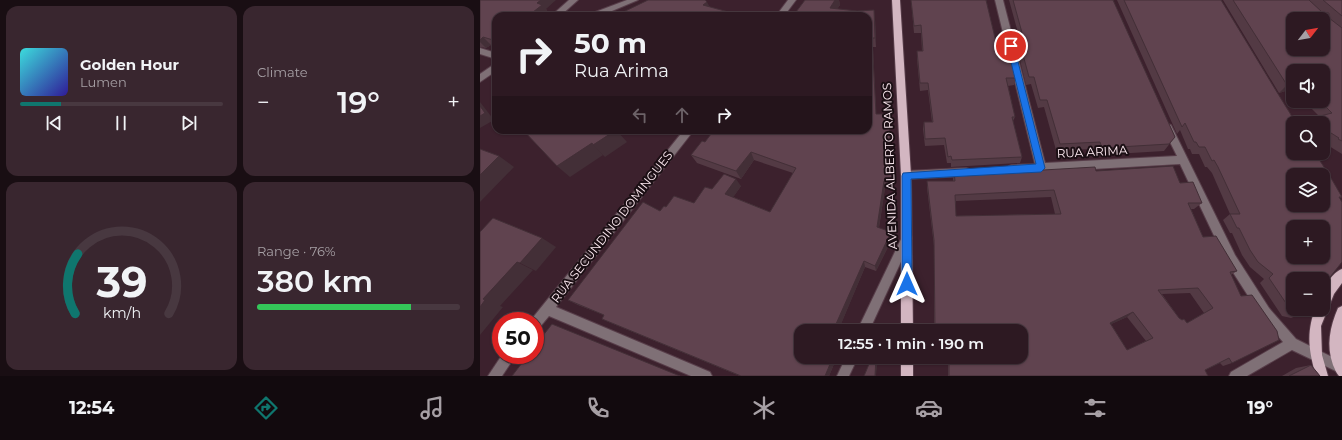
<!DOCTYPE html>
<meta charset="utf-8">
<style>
:root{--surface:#2d1922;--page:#39262f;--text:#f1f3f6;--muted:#a7a0a5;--line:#483840;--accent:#0f766e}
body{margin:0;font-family:Montserrat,sans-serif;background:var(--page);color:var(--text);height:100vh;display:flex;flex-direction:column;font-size:15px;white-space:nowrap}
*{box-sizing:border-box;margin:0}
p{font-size:13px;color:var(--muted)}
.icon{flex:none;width:22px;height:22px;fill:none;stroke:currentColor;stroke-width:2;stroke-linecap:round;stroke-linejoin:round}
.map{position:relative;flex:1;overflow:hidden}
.panel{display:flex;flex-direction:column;gap:6px;padding:6px;background:#190e13;width:480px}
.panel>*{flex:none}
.guide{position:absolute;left:12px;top:12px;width:380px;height:122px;border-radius:12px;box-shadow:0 1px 3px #0004,0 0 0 1px var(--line);background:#2d1922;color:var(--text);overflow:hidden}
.needle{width:26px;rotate:59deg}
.fabs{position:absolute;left:806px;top:12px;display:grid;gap:8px}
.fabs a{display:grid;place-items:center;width:44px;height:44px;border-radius:8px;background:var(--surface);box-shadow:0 1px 3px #0004,0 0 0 1px var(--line);font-size:20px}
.speed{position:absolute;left:12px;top:312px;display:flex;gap:8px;font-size:20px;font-weight:700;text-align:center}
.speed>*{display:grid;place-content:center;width:52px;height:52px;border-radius:50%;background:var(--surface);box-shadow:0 1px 3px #0004,0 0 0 1px var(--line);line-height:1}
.speed .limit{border:6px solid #d22;background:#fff;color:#111}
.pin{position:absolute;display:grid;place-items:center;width:34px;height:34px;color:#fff;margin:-17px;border:2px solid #fff;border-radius:50%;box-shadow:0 1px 4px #0007}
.me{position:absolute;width:44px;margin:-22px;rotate:0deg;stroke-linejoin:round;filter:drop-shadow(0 0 3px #0008)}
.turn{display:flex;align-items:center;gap:14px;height:84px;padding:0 16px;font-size:18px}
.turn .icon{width:52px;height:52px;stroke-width:2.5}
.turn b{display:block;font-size:28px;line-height:34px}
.lanes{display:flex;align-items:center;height:38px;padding:0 16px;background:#0003;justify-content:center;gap:20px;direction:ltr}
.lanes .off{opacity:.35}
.big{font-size:30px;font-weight:600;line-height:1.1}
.panel .widget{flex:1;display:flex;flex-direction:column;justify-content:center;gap:6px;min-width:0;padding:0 14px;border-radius:12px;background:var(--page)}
.panel .dial{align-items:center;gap:0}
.dial svg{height:104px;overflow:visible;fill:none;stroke:var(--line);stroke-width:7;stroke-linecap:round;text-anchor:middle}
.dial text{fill:var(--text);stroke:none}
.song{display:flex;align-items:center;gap:12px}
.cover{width:48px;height:48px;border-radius:6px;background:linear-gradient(135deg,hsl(180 70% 55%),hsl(250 70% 35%))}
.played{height:4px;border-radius:2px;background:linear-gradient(90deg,var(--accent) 20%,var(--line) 20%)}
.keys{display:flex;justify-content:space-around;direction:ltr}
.heat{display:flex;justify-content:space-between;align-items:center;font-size:22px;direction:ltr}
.charge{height:6px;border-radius:3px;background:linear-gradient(90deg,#34c759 76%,var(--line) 0)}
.panel .tiles{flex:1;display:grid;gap:6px;grid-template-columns:repeat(2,1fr)}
.trip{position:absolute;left:314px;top:324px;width:234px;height:40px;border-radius:12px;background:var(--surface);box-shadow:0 1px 3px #0004,0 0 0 1px var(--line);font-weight:600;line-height:40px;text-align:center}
.dock{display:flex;height:64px;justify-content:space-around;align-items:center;background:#120a0e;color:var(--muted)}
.dock .icon{width:28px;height:28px}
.dock .current{color:var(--accent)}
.dock b{font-size:18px;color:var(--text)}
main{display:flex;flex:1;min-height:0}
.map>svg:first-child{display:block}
</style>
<main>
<section class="panel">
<div class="tiles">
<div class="widget">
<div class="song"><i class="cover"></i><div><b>Golden Hour</b><p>Lumen</p></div></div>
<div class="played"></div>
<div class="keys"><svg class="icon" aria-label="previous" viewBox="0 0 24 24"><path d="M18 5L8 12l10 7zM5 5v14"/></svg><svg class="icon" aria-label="pause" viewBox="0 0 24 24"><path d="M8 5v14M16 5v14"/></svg><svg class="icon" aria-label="next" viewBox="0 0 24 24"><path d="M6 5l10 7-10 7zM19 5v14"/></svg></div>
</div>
<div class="widget"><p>Climate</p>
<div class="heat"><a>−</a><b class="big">19°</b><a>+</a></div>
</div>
<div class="widget dial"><svg viewBox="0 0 100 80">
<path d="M14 69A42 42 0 1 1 86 69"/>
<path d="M14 69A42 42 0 0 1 16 23" stroke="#0f766e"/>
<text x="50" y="56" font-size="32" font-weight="700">39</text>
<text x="50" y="72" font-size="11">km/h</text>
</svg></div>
<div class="widget"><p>Range · 76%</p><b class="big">380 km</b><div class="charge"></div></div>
</div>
</section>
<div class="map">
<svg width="862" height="376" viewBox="0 0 862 376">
<rect width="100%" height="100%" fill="#3c212d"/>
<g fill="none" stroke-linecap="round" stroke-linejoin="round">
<defs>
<g id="minor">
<polygon points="89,0 98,0 80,16 71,16"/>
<polygon points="147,0 158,0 120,16 109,16 110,14"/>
<polygon points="308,0 316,0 304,16 296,16"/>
<polygon points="515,0 523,0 565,163 697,156 683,128 688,124 691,125 755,255 789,308 816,339 862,362 862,374 812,350 767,376 749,376 751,372 803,342 781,316 747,263 700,164 561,172 529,172 527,169 529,166 532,165 555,164"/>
<polygon points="0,48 16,53 16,59 0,54"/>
<polygon points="16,63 16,71 0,82 0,74"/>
<polygon points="204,130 214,130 76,307 230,372 232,376 211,376 69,316 59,328 55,330 55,321 50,321 51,320"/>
<polygon points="486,168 489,169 491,172 489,175 486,176 426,179 423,178 421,175 423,172 426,171"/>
<polygon points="427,233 431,235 432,238 389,331 377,331 423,235"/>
<polygon points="22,355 36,355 22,376 8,376"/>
<polygon points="366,357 378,357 369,376 357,376"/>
</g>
<g id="major">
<polygon points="412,0 420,0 431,175 433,331 421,331 421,175"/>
<path d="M 862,269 L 862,283 L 854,294 L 841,326 L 842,355 L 848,376 L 836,376 C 829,351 826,334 835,309 L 843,309 C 843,304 842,297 843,292 C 845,284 855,271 862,269 Z"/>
<path d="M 862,306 L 862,376 L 859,376 C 856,373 855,369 853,365 C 846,345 850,327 858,308 Z"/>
<rect x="421" y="357" width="12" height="19"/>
</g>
</defs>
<use href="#minor" stroke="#573d49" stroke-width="2"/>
<use href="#major" stroke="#573d49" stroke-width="2"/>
<use href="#minor" fill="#7f7076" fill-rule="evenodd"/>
<use href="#major" fill="#d3b6c1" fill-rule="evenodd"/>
</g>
<g fill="#533a44" fill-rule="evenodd">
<polygon points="0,0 66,9 68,12 64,16 16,16 16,46 11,45 6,48 0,47"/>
<polygon points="325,0 359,0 360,5 357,9 395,19 396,47 393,47 396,114 409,114 413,188 405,188 399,228 412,239 396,271 385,267 360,326 357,357 349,376 260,376 131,323 122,319 124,315 98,305 88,300 180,211 186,207 214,203 232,189 261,186 253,197 290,212 313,173 274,160 261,179 217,163 211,155 225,142 388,130 313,16"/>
<polygon points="431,0 506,0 516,42 536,78 534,85 528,86 535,117 533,121 542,157 540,163 471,167 471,163 467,163 464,145 445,146 443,129 444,122 452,122 448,90 440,91 437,59 437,51 442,51 441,33 434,33"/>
<polygon points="529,0 633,0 695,137 684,151 618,155 616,149 576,150 564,107 558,108 551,84 546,85 537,48 539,40 540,40"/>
<polygon points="637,0 741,0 795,89 862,197 860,198 821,314 811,318 802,316 780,283 784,279 770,267 762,255 752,233 750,233 743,220 750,214 732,173 727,167 725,167 719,154 712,154 710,149 708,149 700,130 697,134"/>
<polygon points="743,0 862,0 862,154 849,146 850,145 843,140 843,123 824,123 829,119 839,116 824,101 843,101 813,71 813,90 812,89 799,93"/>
<path d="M 474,171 L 616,171 L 700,183 L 722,203 L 714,209 L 711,209 L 723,237 L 757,271 L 751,275 L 752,363 L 743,366 L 740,363 L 725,370 L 728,376 L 468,376 L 468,357 L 541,357 L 541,331 L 454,331 L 454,246 L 447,188 L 447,181 L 473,181 L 473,178 ZM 571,197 L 575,214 L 476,216 L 476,201 ZM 710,293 L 724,313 L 707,323 L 702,320 L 699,318 L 682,294 ZM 647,317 L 666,341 L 647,350 L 631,324 Z"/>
<polygon points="831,365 840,376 802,376 816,368"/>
</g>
<g fill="#432f37">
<polygon points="61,0 76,0 66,9 68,12 64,16 48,16 57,3"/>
<polygon points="355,0 359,0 360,5 352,16 350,8"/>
<polygon points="227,2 232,11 223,5"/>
<polygon points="394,10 395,19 396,47 395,38"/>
<polygon points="3,37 11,45 6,48 0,42 0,40"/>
<polygon points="16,37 16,44 13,40"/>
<polygon points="813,83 813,88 812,89 799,93 807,85"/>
<polygon points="0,102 14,120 0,128"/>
<polygon points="136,130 147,142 125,157 113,145"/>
<polygon points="112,143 123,155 90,177 77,166"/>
<polygon points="271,152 274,160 261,179 256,171"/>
<polygon points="19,156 34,167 0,202 0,175"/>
<polygon points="256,179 261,186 250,202 245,194"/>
<polygon points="404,181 405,188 398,233 397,227"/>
<polygon points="411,232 412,239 396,271 395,266"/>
<polygon points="62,238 76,247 56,271 40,263"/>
<polygon points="384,261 385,267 359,329 356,324"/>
<polygon points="37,262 53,270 20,306 23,307 0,335 0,307 3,299"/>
<polygon points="653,312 647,317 625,327 630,323"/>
<polygon points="353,357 357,357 349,376 345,376"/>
<polygon points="396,357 398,357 396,376 395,376"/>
</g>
<g fill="#60434f" stroke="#432f37" fill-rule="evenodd">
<polygon points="0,0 61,0 57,3 62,5 48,16 16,16 16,37 13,40 3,37 0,40"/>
<polygon points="168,0 225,0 227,2 223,5 263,16 135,16"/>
<polygon points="325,0 355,0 350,8 377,11 394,10 395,38 392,38 396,114 409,114 412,181 404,181 397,227 411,232 395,266 384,261 356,324 367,328 365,331 321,331 321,357 353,357 345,376 261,376 122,319 124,315 88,300 163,202 180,211 184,206 186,207 194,196 214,203 225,187 232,189 244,174 256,179 245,194 290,212 316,168 271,152 256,171 211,155 222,141 225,142 234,130 388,130 388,16 313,16"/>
<polygon points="431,0 506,0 516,42 527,41 536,78 526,78 535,117 532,117 542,157 472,160 471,156 468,157 465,138 445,139 444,122 453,122 448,83 440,83 437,51 443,51 441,25 434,26"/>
<polygon points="533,0 633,0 695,137 689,144 622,148 620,142 580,144 567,100 560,100 554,77 549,77 539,40 544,40"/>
<path d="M 644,0 L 741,0 L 795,89 L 816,123 L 813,123 L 813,153 L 835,153 L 851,178 L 862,197 L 859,197 L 862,202 L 862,262 L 843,286 L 843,279 L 813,279 L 813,309 L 825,309 L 821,314 L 812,312 L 789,278 L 793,274 L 778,262 L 770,250 L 759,228 L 757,228 L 750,214 L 760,214 L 738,167 L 734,160 L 732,161 L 725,147 L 719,147 L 716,142 L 714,142 L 705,123 L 702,127 ZM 813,175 L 843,175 L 843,205 L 813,205 ZM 813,227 L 843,227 L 843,257 L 813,257 Z"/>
<path d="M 753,0 L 829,0 L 842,12 L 849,13 L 849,18 L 862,28 L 862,141 L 858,139 L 859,138 L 843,128 L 843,123 L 835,123 L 829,119 L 852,113 L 840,101 L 843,101 L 843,71 L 813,71 L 813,83 L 807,85 ZM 813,19 L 843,19 L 843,49 L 813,49 Z"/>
<polygon points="843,0 862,0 862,16"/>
<polygon points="0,106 5,113 0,116"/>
<polygon points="43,130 136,130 113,145 112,143 77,166"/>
<polygon points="0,149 19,156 0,175"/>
<path d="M 693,166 L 700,183 L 713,182 L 722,203 L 708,203 L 723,237 L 736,236 L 757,271 L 750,272 L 761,296 L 772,295 L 797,331 L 799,340 L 752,363 L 749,358 L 725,370 L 728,376 L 469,376 L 469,357 L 541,357 L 541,331 L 455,331 L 454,240 L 447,181 L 475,181 L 474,171 L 545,167 L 546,171 L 615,167 L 616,171 ZM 574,190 L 581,214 L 476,216 L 475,195 ZM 718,288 L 733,308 L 707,323 L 704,319 L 702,320 L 699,318 L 678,290 ZM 653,312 L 673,338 L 647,350 L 630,323 Z"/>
<polygon points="13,218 62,238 40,263 37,262 3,299 5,300 0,307 0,232"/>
<polygon points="72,324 200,376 32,376 48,355 55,355 55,346"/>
<polygon points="392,357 396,357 395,376 384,376"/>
<polygon points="831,365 840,376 809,376"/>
</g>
<polygon fill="#1a73e8" stroke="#114b97" points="531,43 534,46 565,168 561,172 431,179 432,284 431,287 427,289 424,287 422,284 422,176 423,173 556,164 527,46"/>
<g text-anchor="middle" stroke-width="4" stroke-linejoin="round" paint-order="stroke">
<g font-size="12" fill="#ffecf3" stroke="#1b0f14">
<text transform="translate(612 152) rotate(-3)" y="4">RUA ARIMA</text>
<text transform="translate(410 166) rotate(-92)" y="4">AVENIDA ALBERTO RAMOS</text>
<text transform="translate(132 227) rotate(-52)" y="4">RUA SECUNDINO DOMINGUES</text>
</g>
</g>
</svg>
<div class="fabs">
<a><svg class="needle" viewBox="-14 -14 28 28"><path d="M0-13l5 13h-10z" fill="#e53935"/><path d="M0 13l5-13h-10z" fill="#a7a0a5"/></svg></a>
<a><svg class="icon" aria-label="sound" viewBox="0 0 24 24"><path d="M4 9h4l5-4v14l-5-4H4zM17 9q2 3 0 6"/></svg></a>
<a><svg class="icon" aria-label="search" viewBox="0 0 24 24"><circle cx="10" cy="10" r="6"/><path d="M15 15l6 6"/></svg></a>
<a><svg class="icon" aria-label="layers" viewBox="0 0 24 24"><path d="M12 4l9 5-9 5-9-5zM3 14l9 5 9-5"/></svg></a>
<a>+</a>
<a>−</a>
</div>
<div class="speed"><div class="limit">50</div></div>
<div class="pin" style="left:531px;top:46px;background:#d93025"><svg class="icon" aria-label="arrive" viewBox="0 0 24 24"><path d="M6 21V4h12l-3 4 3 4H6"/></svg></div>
<svg class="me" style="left:427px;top:284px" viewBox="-20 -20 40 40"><path d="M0-17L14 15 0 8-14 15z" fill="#1a73e8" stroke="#fff" stroke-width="4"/></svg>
<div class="trip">12:55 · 1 min · 190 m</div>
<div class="guide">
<div class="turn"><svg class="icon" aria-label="right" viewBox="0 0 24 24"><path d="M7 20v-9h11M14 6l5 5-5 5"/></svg><div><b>50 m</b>Rua Arima</div></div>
<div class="lanes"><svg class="icon off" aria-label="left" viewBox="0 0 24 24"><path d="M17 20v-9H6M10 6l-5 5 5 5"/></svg><svg class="icon off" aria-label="ahead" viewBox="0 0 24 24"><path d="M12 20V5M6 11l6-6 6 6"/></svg><svg class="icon" aria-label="right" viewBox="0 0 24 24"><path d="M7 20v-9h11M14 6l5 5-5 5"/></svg></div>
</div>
</div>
</main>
<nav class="dock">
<b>12:54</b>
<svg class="icon current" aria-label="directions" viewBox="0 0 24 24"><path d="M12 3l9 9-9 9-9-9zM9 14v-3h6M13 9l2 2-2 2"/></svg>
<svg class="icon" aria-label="music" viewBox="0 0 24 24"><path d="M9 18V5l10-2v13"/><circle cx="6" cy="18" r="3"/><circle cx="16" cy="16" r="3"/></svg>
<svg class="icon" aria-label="phone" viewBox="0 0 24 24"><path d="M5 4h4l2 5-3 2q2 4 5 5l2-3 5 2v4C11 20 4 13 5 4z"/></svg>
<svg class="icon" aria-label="climate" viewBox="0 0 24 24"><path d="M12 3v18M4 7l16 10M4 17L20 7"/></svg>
<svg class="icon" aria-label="car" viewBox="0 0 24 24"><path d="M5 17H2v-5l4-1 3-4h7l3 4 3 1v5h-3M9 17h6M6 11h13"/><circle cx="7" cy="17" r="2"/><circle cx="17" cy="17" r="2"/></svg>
<svg class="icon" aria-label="filters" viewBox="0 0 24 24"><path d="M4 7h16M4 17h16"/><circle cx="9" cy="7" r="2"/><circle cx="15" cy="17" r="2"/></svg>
<b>19°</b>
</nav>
